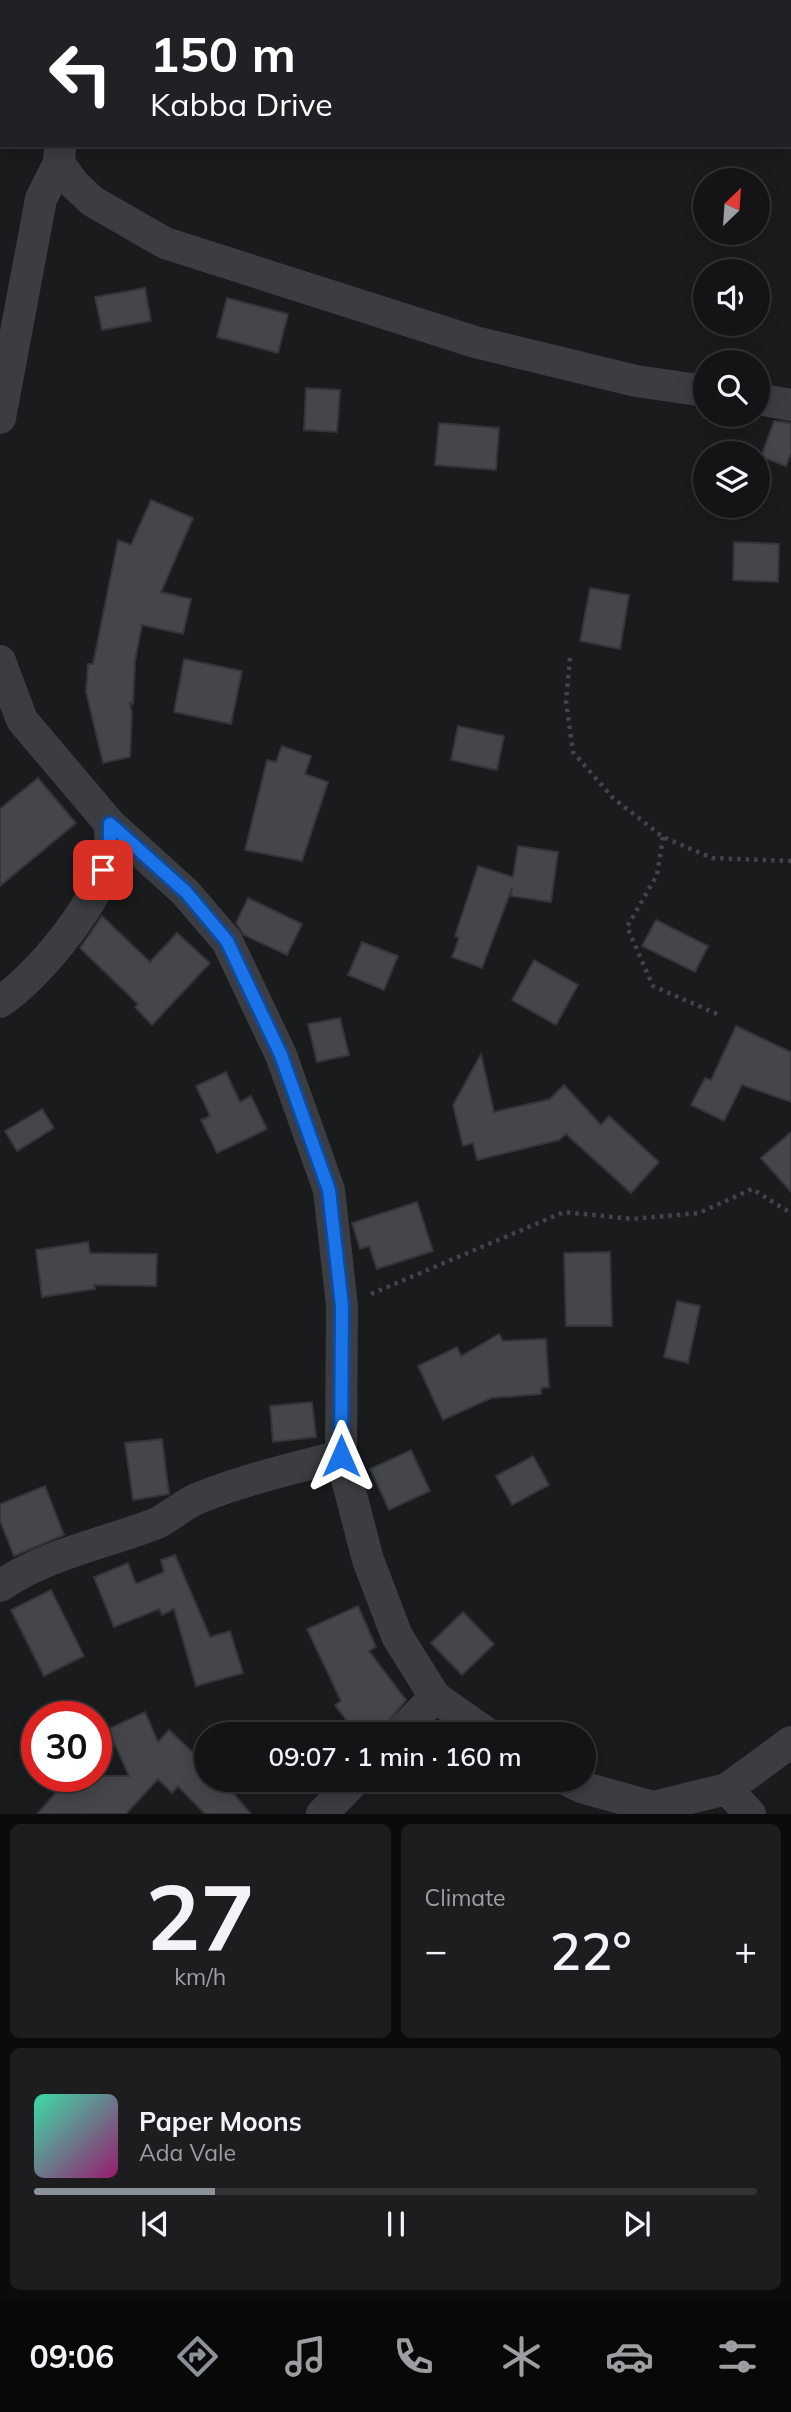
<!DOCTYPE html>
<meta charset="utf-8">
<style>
:root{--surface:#141416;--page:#1d1d1f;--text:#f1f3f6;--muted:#9d9ea1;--line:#333335;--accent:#8c9099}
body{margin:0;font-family:Mulish,sans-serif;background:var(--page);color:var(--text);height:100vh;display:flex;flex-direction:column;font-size:26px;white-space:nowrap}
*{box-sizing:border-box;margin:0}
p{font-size:23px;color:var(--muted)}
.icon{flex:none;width:38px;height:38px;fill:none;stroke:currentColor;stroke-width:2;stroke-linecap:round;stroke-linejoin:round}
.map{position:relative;height:1814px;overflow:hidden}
.drawer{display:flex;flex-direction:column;gap:10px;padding:10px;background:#0b0b0c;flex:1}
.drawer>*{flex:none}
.top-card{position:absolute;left:0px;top:0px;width:791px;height:147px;box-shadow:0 4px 18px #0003,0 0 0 2px var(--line);background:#202124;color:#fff;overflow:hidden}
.needle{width:46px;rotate:25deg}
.controls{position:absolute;left:693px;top:168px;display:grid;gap:14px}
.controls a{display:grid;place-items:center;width:77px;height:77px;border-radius:50%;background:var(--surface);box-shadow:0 4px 18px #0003,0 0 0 2px var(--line);font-size:35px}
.speed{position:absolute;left:21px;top:1701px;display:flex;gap:14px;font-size:35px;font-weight:700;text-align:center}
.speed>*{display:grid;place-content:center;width:91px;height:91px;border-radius:50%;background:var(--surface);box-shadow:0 4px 18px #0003,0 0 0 2px var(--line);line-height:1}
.speed .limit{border:10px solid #d22;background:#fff;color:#111}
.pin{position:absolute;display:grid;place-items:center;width:60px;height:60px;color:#fff;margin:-30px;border-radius:14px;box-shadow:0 4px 10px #0006}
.me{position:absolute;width:77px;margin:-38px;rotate:0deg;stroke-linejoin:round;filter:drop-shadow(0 0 5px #0008)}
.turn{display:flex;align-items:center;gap:24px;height:147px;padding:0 35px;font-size:32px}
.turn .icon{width:91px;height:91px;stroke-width:2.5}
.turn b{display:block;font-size:49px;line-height:60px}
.big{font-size:52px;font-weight:600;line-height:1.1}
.drawer .widget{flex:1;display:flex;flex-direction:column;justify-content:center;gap:10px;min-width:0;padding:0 24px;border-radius:10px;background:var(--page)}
.drawer .dial{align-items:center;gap:0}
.dial b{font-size:91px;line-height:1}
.song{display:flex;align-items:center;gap:21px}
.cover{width:84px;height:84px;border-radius:10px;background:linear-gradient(135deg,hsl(160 70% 55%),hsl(320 70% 35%))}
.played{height:7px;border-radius:4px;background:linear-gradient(90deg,var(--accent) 25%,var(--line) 25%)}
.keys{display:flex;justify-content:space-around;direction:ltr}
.heat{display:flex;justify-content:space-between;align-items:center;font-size:38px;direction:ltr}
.drawer .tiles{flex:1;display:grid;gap:10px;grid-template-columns:1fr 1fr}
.widget:last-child{grid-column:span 2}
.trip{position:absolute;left:194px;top:1722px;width:402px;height:70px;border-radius:35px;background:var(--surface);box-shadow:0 4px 18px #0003,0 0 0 2px var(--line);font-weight:600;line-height:70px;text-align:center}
.tabs{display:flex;height:112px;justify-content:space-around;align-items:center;background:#080809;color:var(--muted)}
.tabs .icon{width:49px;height:49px}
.tabs .on{color:var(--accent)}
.tabs b{font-size:32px;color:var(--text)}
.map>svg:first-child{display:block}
</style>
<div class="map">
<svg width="791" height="1814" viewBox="0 0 791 1814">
<rect width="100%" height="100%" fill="#1a1b1d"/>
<g fill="#44464a" stroke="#343539" stroke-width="2">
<polygon points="145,288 151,321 102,330 95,297"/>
<polygon points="227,298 288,314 278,353 217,337"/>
<polygon points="306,388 340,390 337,432 304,430"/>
<polygon points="774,421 791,423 791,453 786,466 761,457"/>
<polygon points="439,423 499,428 496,470 435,465"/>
<polygon points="151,500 193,518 161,592 191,599 183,634 142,625 135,661 133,704 130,703 132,714 130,757 103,763 86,692 88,664 93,664 118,540 131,545"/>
<polygon points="734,542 779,544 778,582 733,580"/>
<polygon points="590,588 629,595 620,649 580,641"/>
<polygon points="184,659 242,671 231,724 174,712"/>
<polygon points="458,726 504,736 497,770 451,760"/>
<polygon points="282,746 311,756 305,774 328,782 302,861 245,850 267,760 276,762"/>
<polygon points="38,778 76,823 0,886 0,809"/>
<polygon points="518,846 558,852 551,902 511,896 512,888 482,968 452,957 459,938 455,936 478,866 513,877"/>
<polygon points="248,898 302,924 287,955 244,935 236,923"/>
<polygon points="102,916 150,962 177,933 210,963 152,1025 135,1007 138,1004 80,948"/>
<polygon points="656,920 708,946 695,972 642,946"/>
<polygon points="362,942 398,956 384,990 348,975"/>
<polygon points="534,960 578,985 556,1025 512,1000"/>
<polygon points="340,1018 349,1055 317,1062 308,1024"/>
<polygon points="736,1026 791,1052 791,1102 742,1085 724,1121 691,1105 705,1078 711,1080"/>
<polygon points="481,1054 494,1112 550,1099 564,1085 601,1125 609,1116 659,1162 631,1193 566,1134 559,1140 477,1160 473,1143 463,1146 453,1105"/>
<polygon points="226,1072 240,1102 251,1096 267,1129 217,1153 201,1120 210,1116 196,1086"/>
<polygon points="42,1109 54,1128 17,1151 5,1131"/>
<polygon points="791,1132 791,1192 761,1158"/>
<polygon points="417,1202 433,1251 377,1269 369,1246 360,1249 352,1223"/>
<polygon points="88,1242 90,1253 157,1254 156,1286 94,1285 95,1289 42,1297 36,1250"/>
<polygon points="610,1252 612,1326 566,1326 564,1253"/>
<polygon points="677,1301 700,1306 688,1363 664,1357"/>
<polygon points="499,1334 503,1341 546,1339 549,1387 541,1388 541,1394 491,1398 443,1420 418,1366 457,1347 461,1356"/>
<polygon points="312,1402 316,1437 273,1442 270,1406"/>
<polygon points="162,1439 169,1494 133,1500 125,1443"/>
<polygon points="411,1450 430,1491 389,1510 370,1469"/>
<polygon points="533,1456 549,1485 512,1505 496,1476"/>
<polygon points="45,1486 64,1535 14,1556 0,1521 0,1504"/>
<polygon points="175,1555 210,1637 230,1631 243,1673 196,1686 174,1609 162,1615 159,1609 114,1627 94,1577 128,1563 136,1584 164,1572 161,1560"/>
<polygon points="51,1590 84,1656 44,1676 11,1610"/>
<polygon points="358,1606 376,1647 369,1651 406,1700 378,1734 357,1734 335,1705 341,1701 307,1629"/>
<polygon points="463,1612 494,1644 462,1675 431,1643"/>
<polygon points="145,1712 158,1742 169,1730 206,1765 206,1780 222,1780 251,1814 205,1814 178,1786 172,1793 158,1779 126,1814 37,1814 71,1776 129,1776 108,1729"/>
</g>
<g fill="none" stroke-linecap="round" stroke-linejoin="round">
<g stroke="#41454a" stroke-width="4.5" stroke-dasharray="3.5 5" stroke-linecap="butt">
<polyline points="570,658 566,701 573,752 613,798 663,837 712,858 791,861"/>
<polyline points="663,837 657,875 627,927 653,986 717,1014"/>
<polyline points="371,1294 564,1212 633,1219 699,1213 752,1189 791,1213"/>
</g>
<g stroke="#3b3d42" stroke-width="32">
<polyline points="0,14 2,16"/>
<polyline points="59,163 73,183 92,201 165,243 475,342 636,381 705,391"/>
<polyline points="758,399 791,405"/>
<polyline points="0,418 41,199 59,163 60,147"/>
<polyline points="0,661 22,720 110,824 185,892 227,941 281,1055 329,1190 342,1306 341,1456 368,1560 397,1636 435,1697 488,1734"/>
<path d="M 0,1002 C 38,977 104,897 110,851 C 111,843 110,833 110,824"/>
<path d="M 0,1586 C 47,1554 102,1544 155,1524 C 171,1517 184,1503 201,1497 C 246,1479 294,1468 341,1456"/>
<polyline points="399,1734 435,1697"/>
<polyline points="567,1780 581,1787 653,1807 727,1789 791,1742"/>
<polyline points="727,1789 750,1814"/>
<polyline points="322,1814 355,1780"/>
</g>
</g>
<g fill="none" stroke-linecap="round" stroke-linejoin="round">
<defs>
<polyline id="route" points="103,870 110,853 110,824 186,892 227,941 281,1055 329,1190 342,1306 341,1456"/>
</defs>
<use href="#route" stroke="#114b97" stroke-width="18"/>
<use href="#route" stroke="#1a73e8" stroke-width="12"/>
</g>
</svg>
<div class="controls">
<a><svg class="needle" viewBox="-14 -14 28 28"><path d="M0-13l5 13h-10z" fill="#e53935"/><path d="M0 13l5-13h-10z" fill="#9d9ea1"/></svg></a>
<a><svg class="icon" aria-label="sound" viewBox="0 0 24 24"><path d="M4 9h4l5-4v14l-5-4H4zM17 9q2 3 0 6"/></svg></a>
<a><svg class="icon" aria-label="search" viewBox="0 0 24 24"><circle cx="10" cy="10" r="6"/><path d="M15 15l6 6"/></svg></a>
<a><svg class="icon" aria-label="layers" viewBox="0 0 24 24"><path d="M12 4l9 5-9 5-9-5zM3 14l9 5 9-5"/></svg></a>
</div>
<div class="speed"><div class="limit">30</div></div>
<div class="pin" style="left:103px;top:870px;background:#d93025"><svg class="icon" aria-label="arrive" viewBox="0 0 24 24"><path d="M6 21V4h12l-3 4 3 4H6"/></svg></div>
<svg class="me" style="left:341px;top:1456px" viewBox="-20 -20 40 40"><path d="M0-17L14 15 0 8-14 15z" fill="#1a73e8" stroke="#fff" stroke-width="4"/></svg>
<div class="trip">09:07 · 1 min · 160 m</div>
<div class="top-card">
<div class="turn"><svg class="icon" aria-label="left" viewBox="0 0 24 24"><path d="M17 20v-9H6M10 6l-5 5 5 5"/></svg><div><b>150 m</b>Kabba Drive</div></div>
</div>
</div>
<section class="drawer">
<div class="tiles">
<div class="widget dial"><b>27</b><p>km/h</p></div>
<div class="widget"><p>Climate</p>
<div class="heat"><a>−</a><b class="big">22°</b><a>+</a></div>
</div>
<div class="widget">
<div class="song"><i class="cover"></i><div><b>Paper Moons</b><p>Ada Vale</p></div></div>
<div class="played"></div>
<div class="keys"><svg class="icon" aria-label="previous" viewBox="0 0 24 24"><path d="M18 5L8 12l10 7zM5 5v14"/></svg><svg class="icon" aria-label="pause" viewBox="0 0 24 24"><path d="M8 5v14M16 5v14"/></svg><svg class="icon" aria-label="next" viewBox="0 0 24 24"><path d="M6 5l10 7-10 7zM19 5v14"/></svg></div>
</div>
</div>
</section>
<nav class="tabs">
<b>09:06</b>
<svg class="icon on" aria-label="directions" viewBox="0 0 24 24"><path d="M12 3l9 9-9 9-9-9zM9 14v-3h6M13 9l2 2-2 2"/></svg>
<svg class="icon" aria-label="music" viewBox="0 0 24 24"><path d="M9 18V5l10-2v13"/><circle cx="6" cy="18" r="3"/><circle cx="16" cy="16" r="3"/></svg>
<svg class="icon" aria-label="phone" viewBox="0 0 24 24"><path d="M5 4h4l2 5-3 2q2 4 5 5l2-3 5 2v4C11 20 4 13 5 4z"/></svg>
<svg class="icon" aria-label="climate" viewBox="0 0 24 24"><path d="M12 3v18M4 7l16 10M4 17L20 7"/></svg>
<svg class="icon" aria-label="car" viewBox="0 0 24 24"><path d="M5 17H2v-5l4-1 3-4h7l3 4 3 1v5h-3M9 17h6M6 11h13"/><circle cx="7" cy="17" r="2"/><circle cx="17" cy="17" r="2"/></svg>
<svg class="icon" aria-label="filters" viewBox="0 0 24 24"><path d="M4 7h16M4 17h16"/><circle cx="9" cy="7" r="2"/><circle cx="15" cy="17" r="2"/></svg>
</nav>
